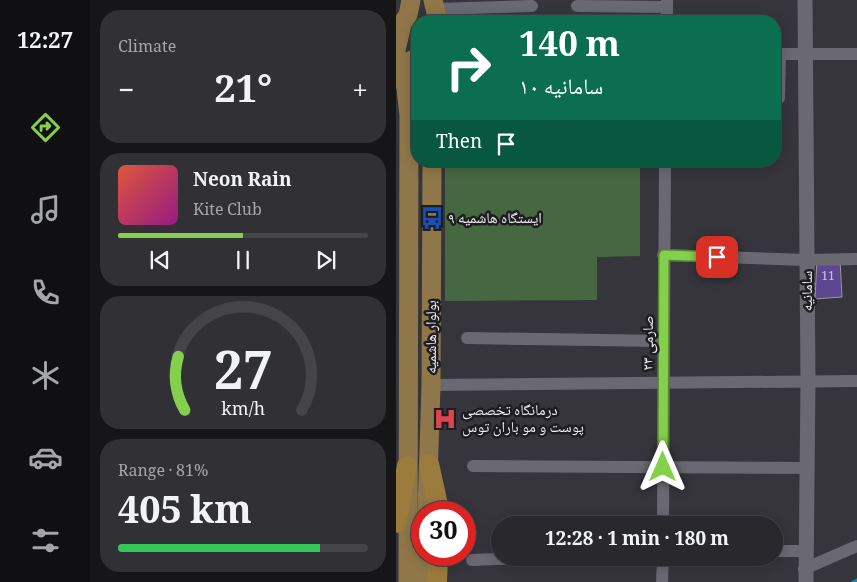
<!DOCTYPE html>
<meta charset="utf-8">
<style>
:root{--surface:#28282d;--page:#303035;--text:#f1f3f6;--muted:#a5a6aa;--line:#444449;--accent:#84d04d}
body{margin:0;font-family:Georgia,"Noto Naskh Arabic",serif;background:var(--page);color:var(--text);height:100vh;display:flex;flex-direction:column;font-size:19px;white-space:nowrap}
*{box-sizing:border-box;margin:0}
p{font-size:16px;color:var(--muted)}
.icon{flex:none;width:28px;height:28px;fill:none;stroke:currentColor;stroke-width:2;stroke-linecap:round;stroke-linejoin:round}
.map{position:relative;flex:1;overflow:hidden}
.drawer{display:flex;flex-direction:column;gap:10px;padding:10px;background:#161619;width:306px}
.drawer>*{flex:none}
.hud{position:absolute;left:15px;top:15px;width:370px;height:152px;border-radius:20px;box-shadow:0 2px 12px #0003,0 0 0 1px var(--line);background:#0b6e4f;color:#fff;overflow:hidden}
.speed{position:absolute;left:15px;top:501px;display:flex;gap:10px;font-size:25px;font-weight:700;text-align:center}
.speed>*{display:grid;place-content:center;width:65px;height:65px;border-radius:50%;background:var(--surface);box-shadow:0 2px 12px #0003,0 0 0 1px var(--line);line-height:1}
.speed .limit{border:8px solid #d22;background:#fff;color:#111}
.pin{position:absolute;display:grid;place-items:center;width:42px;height:42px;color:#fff;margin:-21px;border-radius:10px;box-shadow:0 2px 8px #0006}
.me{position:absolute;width:55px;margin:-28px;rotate:0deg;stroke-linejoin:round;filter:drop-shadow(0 0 4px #0008)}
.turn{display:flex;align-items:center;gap:18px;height:105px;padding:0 25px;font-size:22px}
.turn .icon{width:65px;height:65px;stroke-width:2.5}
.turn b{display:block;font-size:35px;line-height:42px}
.then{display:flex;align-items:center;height:48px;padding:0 25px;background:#0003;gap:10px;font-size:19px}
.big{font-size:38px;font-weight:700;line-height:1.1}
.drawer .tile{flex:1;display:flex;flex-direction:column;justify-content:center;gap:8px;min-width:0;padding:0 18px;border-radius:20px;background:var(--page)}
.drawer .dial{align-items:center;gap:0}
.dial svg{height:130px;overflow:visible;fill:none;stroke:var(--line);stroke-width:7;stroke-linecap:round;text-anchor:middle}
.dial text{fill:var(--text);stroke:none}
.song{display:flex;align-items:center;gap:15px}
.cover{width:60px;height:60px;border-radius:8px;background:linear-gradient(135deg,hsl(10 70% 55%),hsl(310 70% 35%))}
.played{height:5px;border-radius:2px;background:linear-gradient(90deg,var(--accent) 50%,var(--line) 50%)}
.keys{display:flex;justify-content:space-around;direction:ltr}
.heat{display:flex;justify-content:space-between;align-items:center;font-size:28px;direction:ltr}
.charge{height:8px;border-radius:4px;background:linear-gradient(90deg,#34c759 81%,var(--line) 0)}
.trip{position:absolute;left:95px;top:516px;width:292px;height:50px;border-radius:25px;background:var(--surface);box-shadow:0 2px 12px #0003,0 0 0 1px var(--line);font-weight:700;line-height:50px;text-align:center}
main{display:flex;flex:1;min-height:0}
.dock{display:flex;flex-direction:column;width:90px;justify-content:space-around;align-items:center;background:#101012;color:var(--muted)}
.dock .icon{width:35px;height:35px}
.dock .on{color:var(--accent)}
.dock b{font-size:22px;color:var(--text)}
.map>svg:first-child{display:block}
</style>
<main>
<nav class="dock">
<b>12:27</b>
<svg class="icon on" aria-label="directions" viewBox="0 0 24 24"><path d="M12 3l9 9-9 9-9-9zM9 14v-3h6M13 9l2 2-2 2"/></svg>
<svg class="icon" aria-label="music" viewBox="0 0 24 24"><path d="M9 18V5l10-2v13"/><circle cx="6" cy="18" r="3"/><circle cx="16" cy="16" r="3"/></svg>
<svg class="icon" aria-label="phone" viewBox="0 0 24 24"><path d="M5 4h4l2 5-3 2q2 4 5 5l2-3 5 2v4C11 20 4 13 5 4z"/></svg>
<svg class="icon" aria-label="climate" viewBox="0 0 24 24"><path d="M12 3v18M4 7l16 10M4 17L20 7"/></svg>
<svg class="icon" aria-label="car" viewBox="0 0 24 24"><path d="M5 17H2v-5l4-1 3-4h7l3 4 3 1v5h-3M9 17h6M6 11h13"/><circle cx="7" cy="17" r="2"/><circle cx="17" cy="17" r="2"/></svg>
<svg class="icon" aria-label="filters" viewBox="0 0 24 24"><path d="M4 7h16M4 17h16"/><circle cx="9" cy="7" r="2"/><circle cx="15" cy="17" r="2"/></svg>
</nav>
<section class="drawer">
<div class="tile"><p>Climate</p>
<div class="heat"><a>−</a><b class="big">21°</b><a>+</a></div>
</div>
<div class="tile">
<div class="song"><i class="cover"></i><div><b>Neon Rain</b><p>Kite Club</p></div></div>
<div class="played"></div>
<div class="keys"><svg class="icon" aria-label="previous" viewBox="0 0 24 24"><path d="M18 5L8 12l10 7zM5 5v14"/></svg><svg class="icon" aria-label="pause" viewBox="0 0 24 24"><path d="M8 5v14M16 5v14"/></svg><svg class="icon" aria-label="next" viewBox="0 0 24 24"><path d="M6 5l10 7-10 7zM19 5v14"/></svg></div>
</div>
<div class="tile dial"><svg viewBox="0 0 100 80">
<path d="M14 69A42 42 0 1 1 86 69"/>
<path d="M14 69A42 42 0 0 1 10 36" stroke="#84d04d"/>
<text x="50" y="56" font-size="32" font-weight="700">27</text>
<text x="50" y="72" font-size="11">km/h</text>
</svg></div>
<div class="tile"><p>Range · 81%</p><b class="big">405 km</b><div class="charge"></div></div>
</section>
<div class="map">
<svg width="461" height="582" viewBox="0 0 461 582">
<rect width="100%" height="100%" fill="#36353c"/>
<polygon fill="#456840" points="49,161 244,161 244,256 201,257 201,300 49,301"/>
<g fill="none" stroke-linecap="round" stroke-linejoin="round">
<polyline stroke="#1b86b6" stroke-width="3" points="457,582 461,580"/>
</g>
<polygon fill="#5c4891" stroke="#98979f" points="421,259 444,259 446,297 419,299"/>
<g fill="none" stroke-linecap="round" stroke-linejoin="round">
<g stroke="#6a6971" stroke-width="12">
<polyline points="181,6 271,7"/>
<polyline points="38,9 136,6"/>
<polyline points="271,21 271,0"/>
<polyline points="379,54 461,54"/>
<polyline points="383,98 384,54"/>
<polyline points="267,255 411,260 461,259"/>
<polyline points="71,338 268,341"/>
<polyline points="35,385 461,381"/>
<polyline points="77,466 410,468"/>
<polyline points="267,525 269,161"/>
<polyline points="379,551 409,551"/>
<polyline points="76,560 130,558"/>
<polyline points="408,569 461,546"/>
<polyline points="266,582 267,558"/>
</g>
<polyline stroke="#6a6971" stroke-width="15" points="409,0 412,381 410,582"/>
<g stroke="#90774a" stroke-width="19">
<polyline points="37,0 42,21"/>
<polyline points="0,50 6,24 12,15 15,0"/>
<polyline points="0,54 10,88 13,115 12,582"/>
<polyline points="4,69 11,62 21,58"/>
<polyline points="31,512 35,385 36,161"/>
<polyline points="29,582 30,555"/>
</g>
<g stroke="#9c7c3d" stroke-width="20">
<polyline points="33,464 42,505 42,512"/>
<polyline points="0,523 11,466"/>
<polyline points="41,582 42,555"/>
</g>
</g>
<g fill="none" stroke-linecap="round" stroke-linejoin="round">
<defs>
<polyline id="route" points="267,467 268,255 321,257"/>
</defs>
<use href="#route" stroke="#568732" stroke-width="12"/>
<use href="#route" stroke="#84d04d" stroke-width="9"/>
</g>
<defs>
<symbol id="bus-bare" viewBox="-9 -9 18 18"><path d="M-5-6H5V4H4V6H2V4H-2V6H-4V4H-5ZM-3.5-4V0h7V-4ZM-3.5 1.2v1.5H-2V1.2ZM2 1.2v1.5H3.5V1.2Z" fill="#1a4fb4" stroke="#1e1d21" stroke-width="2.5" paint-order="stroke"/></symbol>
<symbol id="hospital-bare" viewBox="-9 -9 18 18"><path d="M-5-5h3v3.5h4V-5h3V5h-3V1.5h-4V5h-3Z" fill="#e0444e" stroke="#1e1d21" stroke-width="2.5" paint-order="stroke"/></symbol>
</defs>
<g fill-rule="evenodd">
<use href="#bus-bare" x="20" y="202" width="32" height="32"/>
<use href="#hospital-bare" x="33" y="403" width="32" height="32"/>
</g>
<g text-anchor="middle" stroke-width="5" stroke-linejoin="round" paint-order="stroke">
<g font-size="12" fill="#c9c3d9">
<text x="432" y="280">11</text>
</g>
<g font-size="15" fill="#edecf1" stroke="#1e1d21" text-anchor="start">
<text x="52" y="223">ایستگاه هاشمیه ۹</text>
<text x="66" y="415">درمانگاه تخصصی<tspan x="66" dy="17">پوست و مو باران توس</tspan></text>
</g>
<g font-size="15" fill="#edecf1" stroke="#1e1d21">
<text transform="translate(411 291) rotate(-90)" y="5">سامانیه</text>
<text transform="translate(35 337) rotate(-90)" y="5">بولوار هاشمیه</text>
<text transform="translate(252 343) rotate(-90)" y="5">صارمی ۲۳</text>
</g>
</g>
</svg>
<div class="speed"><div class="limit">30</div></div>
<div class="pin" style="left:321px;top:257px;background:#d93025"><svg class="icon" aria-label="arrive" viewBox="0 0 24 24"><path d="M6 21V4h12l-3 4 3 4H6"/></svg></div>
<svg class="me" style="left:267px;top:467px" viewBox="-20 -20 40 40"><path d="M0-17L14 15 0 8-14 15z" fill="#84d04d" stroke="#fff" stroke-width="4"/></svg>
<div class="trip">12:28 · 1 min · 180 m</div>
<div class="hud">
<div class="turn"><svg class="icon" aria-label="right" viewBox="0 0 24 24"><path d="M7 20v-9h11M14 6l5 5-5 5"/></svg><div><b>140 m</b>سامانیه ۱۰</div></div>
<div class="then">Then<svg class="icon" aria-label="arrive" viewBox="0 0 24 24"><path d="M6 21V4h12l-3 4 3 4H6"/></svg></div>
</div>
</div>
</main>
